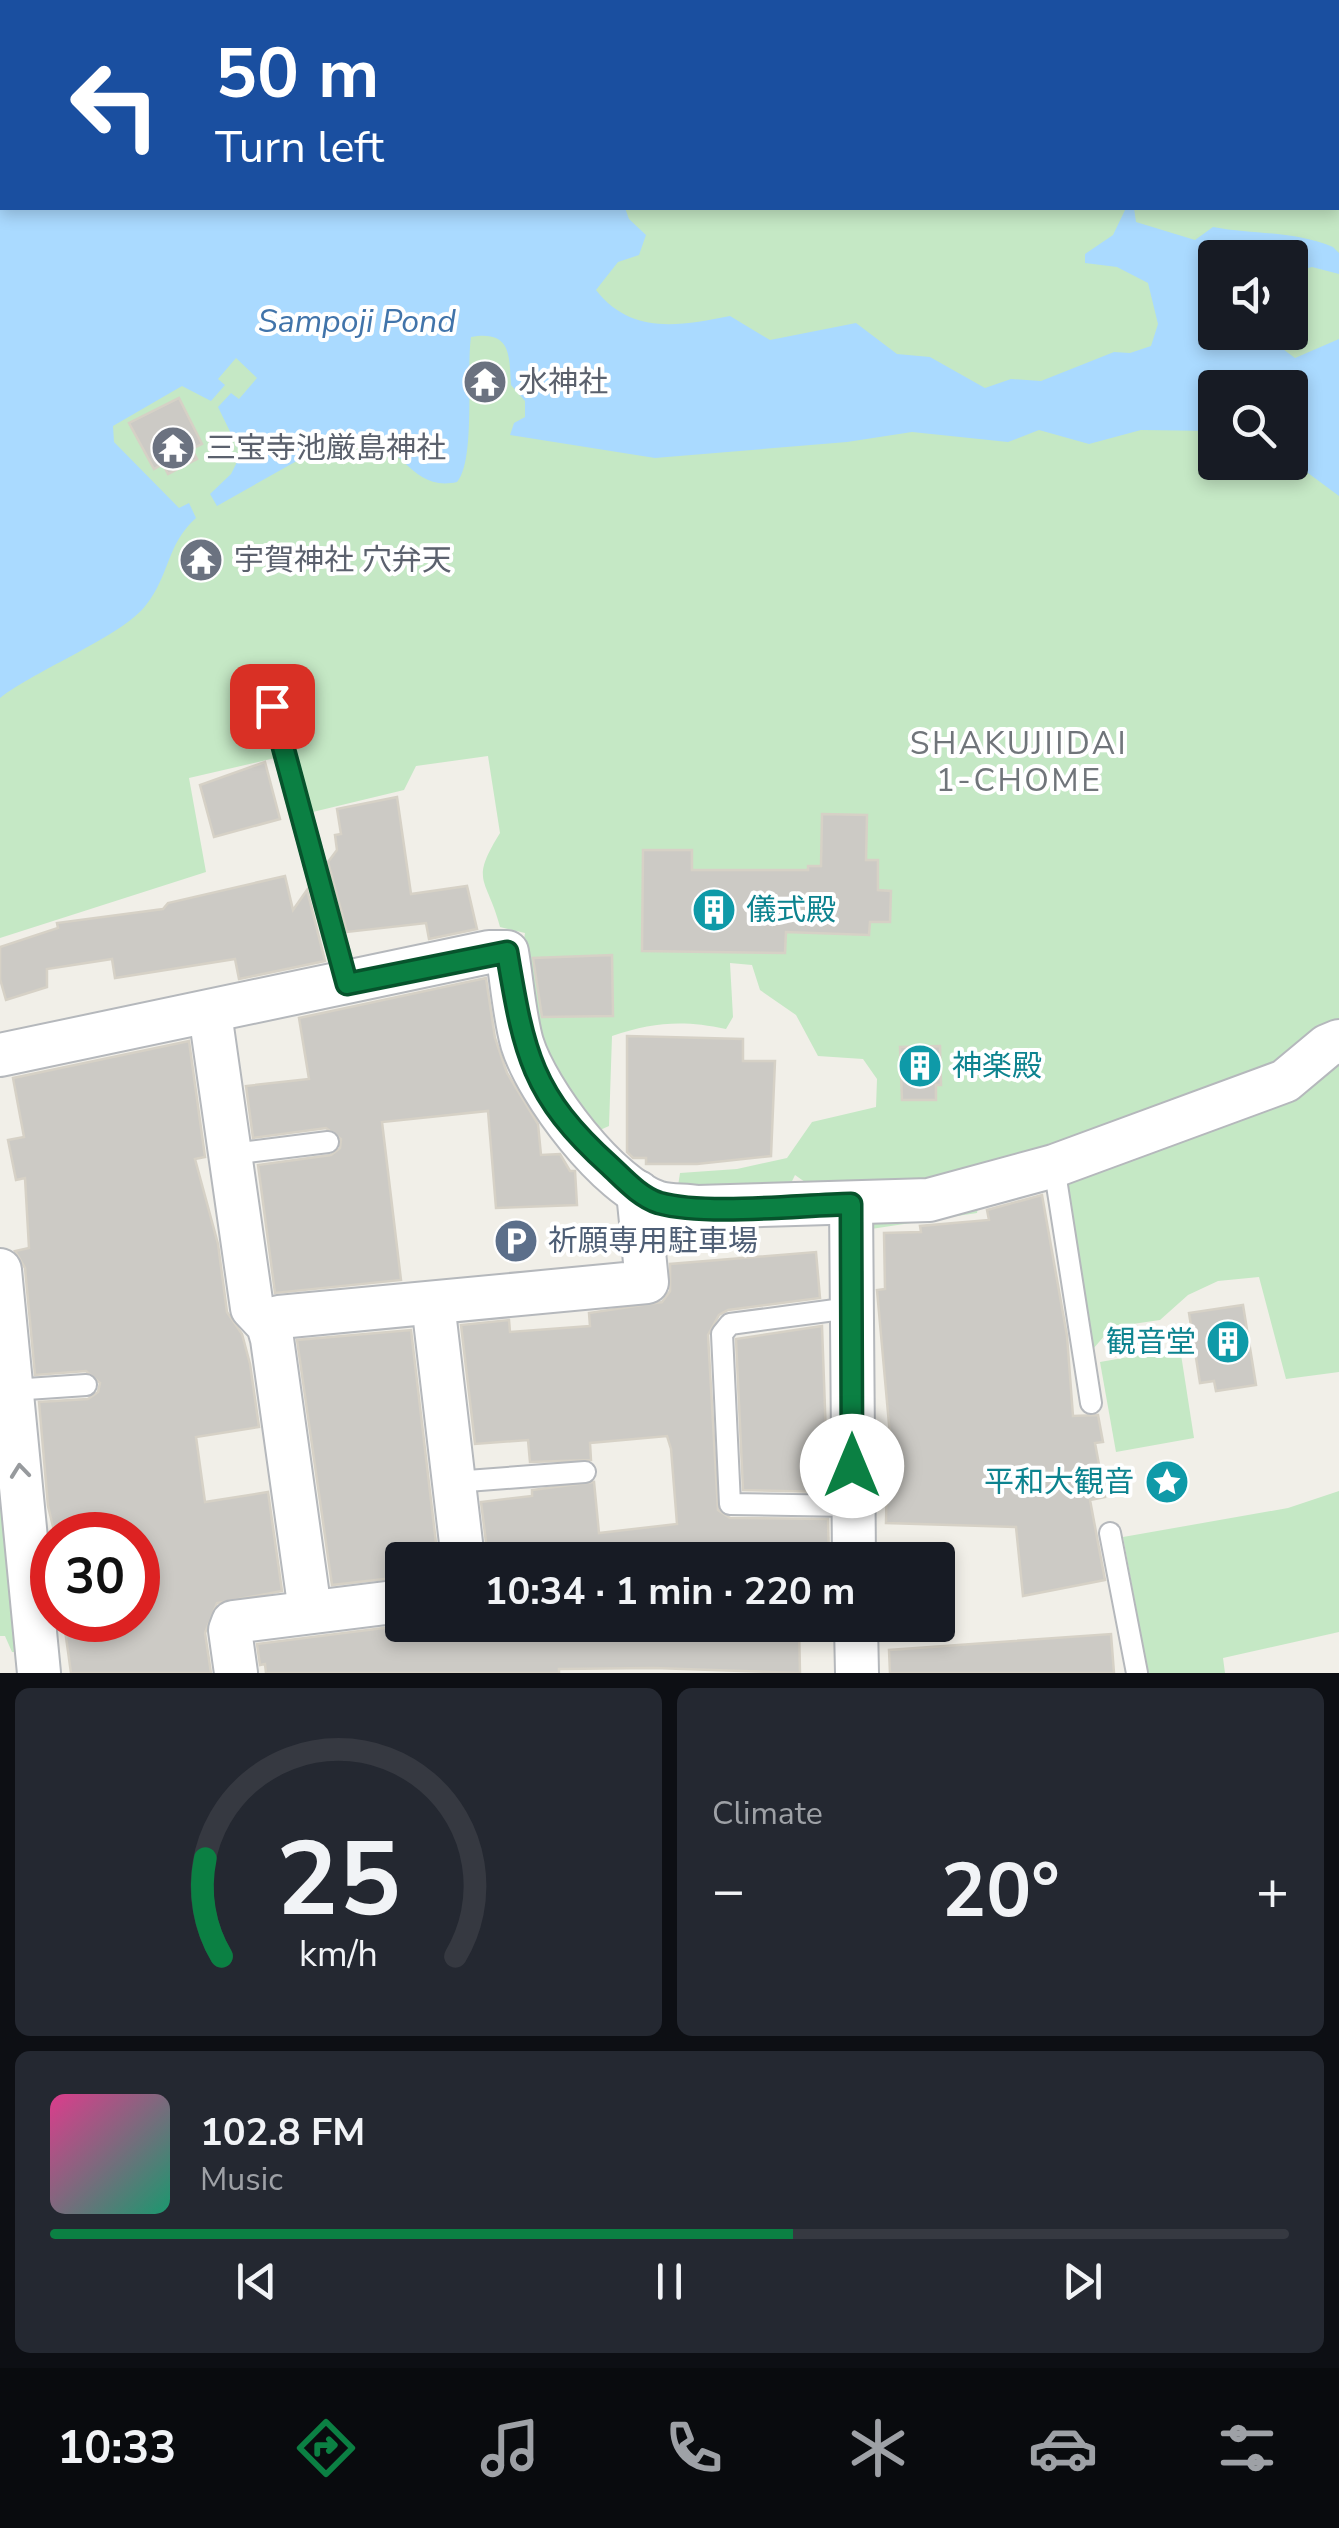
<!DOCTYPE html>
<meta charset="utf-8">
<style>
:root{--surface:#171b24;--page:#242831;--text:#f1f3f6;--muted:#9ea1a6;--line:#363941;--accent:#0b8043}
body{margin:0;font-family:"Nunito Sans","Noto Sans JP",sans-serif;background:var(--page);color:var(--text);height:100vh;display:flex;flex-direction:column;font-size:38px;white-space:nowrap}
*{box-sizing:border-box;margin:0}
p{font-size:32px;color:var(--muted)}
.icon{flex:none;width:55px;height:55px;fill:none;stroke:currentColor;stroke-width:2;stroke-linecap:round;stroke-linejoin:round}
.map{position:relative;height:1673px;overflow:hidden}
.sheet{display:flex;flex-direction:column;gap:15px;padding:15px;background:#0d0f14;flex:1}
.sheet>*{flex:none}
.top-card{position:absolute;left:0px;top:0px;width:1340px;height:210px;box-shadow:0 5px 15px #0003;background:#1a4fa0;color:#fff;overflow:hidden}
.tools{position:absolute;left:1198px;top:240px;display:grid;gap:20px}
.tools a{display:grid;place-items:center;width:110px;height:110px;border-radius:10px;background:var(--surface);box-shadow:0 5px 15px #0003;font-size:50px}
.speed{position:absolute;left:30px;top:1512px;display:flex;gap:20px;font-size:50px;font-weight:700;text-align:center}
.speed>*{display:grid;place-content:center;width:130px;height:130px;border-radius:50%;background:var(--surface);box-shadow:0 5px 15px #0003;line-height:1}
.speed .limit{border:15px solid #d22;background:#fff;color:#111}
.pin{position:absolute;display:grid;place-items:center;width:85px;height:85px;color:#fff;margin:-42px;border-radius:20px;box-shadow:0 5px 15px #0006}
.me{position:absolute;width:110px;margin:-55px;rotate:0deg;stroke-linejoin:round;filter:drop-shadow(0 0 8px #0008)}
.turn{display:flex;align-items:center;gap:35px;height:210px;padding:0 50px;font-size:45px}
.turn .icon{width:130px;height:130px;stroke-width:2.5}
.turn b{display:block;font-size:70px;line-height:85px}
.big{font-size:75px;font-weight:700;line-height:1.1}
.sheet .card{flex:1;display:flex;flex-direction:column;justify-content:center;gap:15px;min-width:0;padding:0 35px;border-radius:15px;background:var(--page)}
.sheet .dial{align-items:center;gap:0}
.dial svg{height:260px;overflow:visible;fill:none;stroke:var(--line);stroke-width:7;stroke-linecap:round;text-anchor:middle}
.dial text{fill:var(--text);stroke:none}
.song{display:flex;align-items:center;gap:30px}
.cover{width:120px;height:120px;border-radius:15px;background:linear-gradient(135deg,hsl(330 70% 55%),hsl(160 70% 35%))}
.played{height:10px;border-radius:5px;background:linear-gradient(90deg,var(--accent) 60%,var(--line) 60%)}
.keys{display:flex;justify-content:space-around;direction:ltr}
.heat{display:flex;justify-content:space-between;align-items:center;font-size:55px;direction:ltr}
.sheet .tiles{flex:1;display:grid;gap:15px;grid-template-columns:1fr 1fr}
.card:last-child{grid-column:span 2}
.trip{position:absolute;left:385px;top:1542px;width:570px;height:100px;border-radius:10px;background:var(--surface);box-shadow:0 5px 15px #0003;font-weight:700;line-height:100px;text-align:center}
.tabs{display:flex;height:160px;justify-content:space-around;align-items:center;background:#090b0e;color:var(--muted)}
.tabs .icon{width:70px;height:70px}
.tabs .on{color:var(--accent)}
.tabs b{font-size:45px;color:var(--text)}
.map>svg:first-child{display:block}
</style>
<div class="map">
<svg width="1339" height="1673" viewBox="0 0 1339 1673">
<rect width="100%" height="100%" fill="#f1efe8"/>
<g fill="#c5e8c5" fill-rule="evenodd">
<path d="M 0,0 L 1339,0 L 1339,1372 L 1286,1379 L 1259,1277 L 1218,1281 L 1188,1295 L 1160,1320 L 1112,1327 L 1093,1349 L 1065,1170 L 980,1196 L 977,1213 L 871,1229 L 795,1175 L 785,1196 L 678,1186 L 680,1173 L 737,1169 L 787,1158 L 812,1122 L 876,1107 L 877,1079 L 863,1059 L 818,1056 L 796,1015 L 760,990 L 752,965 L 730,963 L 733,1017 L 726,1029 C 683,1020 654,1022 612,1036 L 609,1126 L 600,1130 C 541,1056 509,1035 525,933 L 500,927 C 487,877 469,883 500,833 L 488,756 L 416,766 L 404,790 L 292,817 L 275,758 L 189,778 L 206,872 L 0,938 ZM 2,2 L 1338,2 L 1338,208 L 2,208 ZM 1215,258 L 1290,258 L 1290,332 L 1215,332 ZM 1215,388 L 1290,388 L 1290,462 L 1215,462 Z"/>
<polygon points="1180,1348 1194,1438 1116,1452 1100,1362"/>
<polygon points="1339,1491 1339,1632 1223,1658 1225,1673 1148,1673 1123,1537 1288,1508"/>
<polygon points="12,1509 25,1652 12,1652 5,1636 0,1636 0,1510"/>
</g>
<path fill="#aadaff" d="M 0,0 L 775,0 L 2,2 L 2,208 L 625,208 L 629,219 L 646,235 L 639,255 L 618,262 L 596,290 C 631,335 679,326 730,316 L 770,340 L 856,323 L 897,354 L 930,357 L 985,388 L 1011,379 L 1041,381 L 1114,352 L 1130,353 L 1151,346 L 1158,324 L 1148,283 L 1117,267 L 1085,263 L 1085,254 L 1113,235 L 1126,208 L 1134,208 L 1136,222 L 1195,240 L 1213,227 C 1255,235 1291,230 1333,247 L 1339,253 L 1339,274 L 1312,267 L 1290,273 L 1290,258 L 1215,258 L 1215,332 L 1261,333 L 1295,358 L 1339,339 L 1339,496 L 1308,473 L 1280,463 L 1290,462 L 1290,388 L 1215,388 L 1215,431 L 1141,430 L 1089,444 L 1039,430 L 1008,442 L 912,432 L 847,442 L 655,458 L 510,435 L 514,423 L 525,417 L 525,401 L 511,385 C 509,356 512,330 471,337 C 466,371 476,460 457,482 C 413,492 402,446 366,436 L 318,449 L 217,506 L 210,494 L 231,474 L 241,454 L 218,407 L 231,393 L 239,399 L 257,378 L 236,358 L 218,379 L 225,385 L 211,401 L 182,386 L 113,426 L 114,442 L 179,508 L 189,503 L 196,518 C 166,545 170,575 146,605 C 124,635 34,671 0,698 Z"/>
<g fill="#cccac5" stroke="#d6d1c6" stroke-width="2.5">
<polygon points="179,398 202,444 192,449 197,459 168,474 163,464 154,469 129,423"/>
<polygon points="265,762 280,819 214,837 200,785"/>
<polygon points="397,797 411,894 467,886 477,929 429,939 426,923 347,932 328,862 337,850 335,835 341,834 337,809"/>
<polygon points="822,814 867,815 866,860 878,860 878,890 891,891 890,922 870,922 869,935 786,932 785,953 642,951 643,850 692,850 692,870 808,870 808,866 821,866"/>
<polygon points="285,876 293,910 307,890 325,961 239,979 235,959 115,978 112,959 47,969 47,987 6,1000 0,979 0,947 58,928 57,923 163,909 168,903"/>
<polygon points="612,955 613,1016 542,1017 533,958"/>
<polygon points="486,978 495,1038 507,1073 538,1124 541,1155 560,1154 570,1171 575,1171 577,1205 496,1208 488,1111 382,1122 401,1280 275,1293 258,1165 331,1155 340,1148 341,1139 326,1128 253,1138 246,1086 309,1079 299,1018"/>
<polygon points="627,1036 743,1039 743,1061 775,1061 771,1156 697,1164 646,1164 646,1158 633,1158 627,1152"/>
<polygon points="189,1041 205,1157 195,1159 218,1244 227,1312 242,1334 250,1364 259,1427 196,1437 205,1502 268,1492 282,1591 217,1603 205,1633 211,1673 71,1673 65,1630 82,1627 81,1620 142,1620 138,1535 55,1535 48,1506 39,1402 88,1399 98,1392 100,1383 86,1371 35,1375 25,1268 15,1251 29,1248 25,1178 16,1180 8,1140 24,1137 13,1078"/>
<polygon points="940,1046 941,1085 936,1085 936,1100 902,1100 900,1047"/>
<polygon points="1042,1195 1067,1336 1073,1416 1098,1415 1103,1442 1095,1443 1105,1497 1090,1500 1105,1580 1023,1596 1016,1527 886,1523 887,1469 893,1469 877,1290 885,1289 884,1233 921,1232 920,1226 989,1220 987,1210"/>
<polygon points="816,1252 820,1298 728,1310 719,1315 708,1335 718,1510 730,1518 828,1519 829,1560 488,1558 481,1502 532,1496 532,1490 594,1482 599,1533 677,1524 671,1449 667,1436 590,1443 591,1460 530,1462 528,1440 475,1444 461,1325 509,1320 510,1332 590,1326 589,1313 662,1302 670,1291 670,1264"/>
<polygon points="1243,1305 1256,1385 1216,1391 1214,1381 1200,1383 1189,1313"/>
<polygon points="822,1326 828,1492 743,1490 736,1339"/>
<polygon points="411,1330 438,1560 402,1560 402,1577 332,1585 297,1340"/>
<polygon points="407,1625 799,1625 800,1673 654,1668 559,1669 559,1673 266,1673 265,1664 260,1665 257,1644"/>
<polygon points="1111,1634 1114,1673 890,1673 889,1650"/>
</g>
<g fill="none" stroke-linecap="round" stroke-linejoin="round">
<defs>
<g id="service">
<polyline points="266,684 347,984"/>
<polyline points="232,1154 328,1142"/>
<polyline points="1054,1166 1091,1403"/>
<polyline points="850,1308 730,1324 722,1334 730,1504 853,1506"/>
<polyline points="12,1390 86,1385"/>
<polyline points="454,1482 585,1472"/>
<polyline points="1110,1533 1137,1673"/>
</g>
<g id="minor">
<polyline points="210,1013 252,1308 268,1325 272,1339 310,1611"/>
<path d="M 0,1055 L 489,952 L 507,952 C 512,981 514,1014 522,1043 C 537,1092 609,1188 659,1203 C 670,1206 685,1205 697,1207 L 929,1200 L 1054,1166 L 1285,1081 L 1327,1046 L 1339,1041"/>
<polyline points="851,1203 854,1560"/>
<polyline points="0,1270 39,1673"/>
<polyline points="433,1303 463,1560"/>
<polyline points="268,1325 279,1317 647,1282 638,1192"/>
<polyline points="856,1625 857,1673"/>
<polyline points="236,1673 230,1630 233,1622 402,1601"/>
</g>
</defs>
<use href="#service" stroke="#b5b8bc" stroke-width="24"/>
<use href="#minor" stroke="#b5b8bc" stroke-width="46"/>
<use href="#service" stroke="#fff" stroke-width="20"/>
<use href="#minor" stroke="#fff" stroke-width="42"/>
</g>
<defs><path id="oneway-chevron" d="M-2-3.5L2.5 0L-2 3.5" fill="none" stroke-width="1.6" stroke-linecap="round" stroke-linejoin="round" transform="scale(2.5)"/></defs>
<use stroke="#979a9d" href="#oneway-chevron" transform="translate(20 1471) rotate(-96)"/>
<g fill="none" stroke-linecap="round" stroke-linejoin="round">
<defs>
<path id="route" d="M 272,706 L 347,984 L 507,952 C 524,1053 531,1095 610,1166 C 624,1179 640,1197 659,1203 C 706,1216 799,1205 851,1204 L 852,1466"/>
</defs>
<use href="#route" stroke="#07532c" stroke-width="25"/>
<use href="#route" stroke="#0b8043" stroke-width="18"/>
</g>
<defs>
<symbol id="temple-disc" viewBox="-11 -11 22 22"><circle r="9.5" fill="#6b7280" stroke="#fff"/><path d="M0-6L5-2H3V0L6.5 2.5H4V6H1.5V3h-3V6H-4V2.5H-6.5L-3 0V-2H-5Z" fill="#fff"/></symbol>
<symbol id="building-disc" viewBox="-11 -11 22 22"><circle r="9.5" fill="#0f9aa8" stroke="#fff"/><path d="M-4-6H4V6H1V3H-1V6H-4ZM-2.5-4.3h1.7v1.8h-1.7ZM.8-4.3h1.7v1.8H.8ZM-2.5-1h1.7V.8h-1.7ZM.8-1h1.7V.8H.8Z" fill="#fff"/></symbol>
<symbol id="parking-disc" viewBox="-11 -11 22 22"><circle r="9.5" fill="#5c6f8a" stroke="#fff"/><path d="M-3.5-5.5H1a3.5 3.5 0 0 1 0 7H-1V5.5H-3.5ZM-1-3.4V-.6H.8a1.4 1.4 0 0 0 0-2.8Z" fill="#fff"/></symbol>
<symbol id="sight-disc" viewBox="-11 -11 22 22"><circle r="9.5" fill="#0f9aa8" stroke="#fff"/><path d="M0-6L1.8-2.2L6-1.7L2.9 1.2L3.7 5.4L0 3.3L-3.7 5.4L-2.9 1.2L-6-1.7L-1.8-2.2Z" fill="#fff"/></symbol>
</defs>
<g fill-rule="evenodd">
<use href="#temple-disc" x="460" y="357" width="50" height="50"/>
<use href="#temple-disc" x="148" y="423" width="50" height="50"/>
<use href="#temple-disc" x="176" y="535" width="50" height="50"/>
<use href="#building-disc" x="689" y="885" width="50" height="50"/>
<use href="#building-disc" x="895" y="1041" width="50" height="50"/>
<use href="#parking-disc" x="491" y="1216" width="50" height="50"/>
<use href="#building-disc" x="1203" y="1317" width="50" height="50"/>
<use href="#sight-disc" x="1142" y="1457" width="50" height="50"/>
</g>
<g text-anchor="middle" stroke-width="8" stroke-linejoin="round" paint-order="stroke">
<g font-size="30" fill="#5b616d" stroke="#fff" text-anchor="start">
<text x="518" y="392">水神社</text>
<text x="206" y="458">三宝寺池厳島神社</text>
<text x="234" y="570">宇賀神社 穴弁天</text>
</g>
<g font-size="30" fill="#0d838f" stroke="#fff" text-anchor="start">
<text x="746" y="920">儀式殿</text>
<text x="952" y="1076">神楽殿</text>
<text x="1196" y="1352" text-anchor="end">観音堂</text>
<text x="1134" y="1492" text-anchor="end">平和大観音</text>
</g>
<g font-size="30" fill="#4e5e75" stroke="#fff" text-anchor="start">
<text x="548" y="1251">祈願専用駐車場</text>
</g>
<g font-size="32" font-style="italic" fill="#4174aa" stroke="#fff">
<text x="357" y="332">Sampoji Pond</text>
</g>
<g font-size="32" letter-spacing="2.5" fill="#70757a" stroke="#fff">
<text x="1019" y="754">SHAKUJIIDAI<tspan x="1019" dy="37">1-CHOME</tspan></text>
</g>
</g>
</svg>
<div class="tools">
<a><svg class="icon" aria-label="sound" viewBox="0 0 24 24"><path d="M4 9h4l5-4v14l-5-4H4zM17 9q2 3 0 6"/></svg></a>
<a><svg class="icon" aria-label="search" viewBox="0 0 24 24"><circle cx="10" cy="10" r="6"/><path d="M15 15l6 6"/></svg></a>
</div>
<div class="speed"><div class="limit">30</div></div>
<div class="pin" style="left:272px;top:706px;background:#d93025"><svg class="icon" aria-label="arrive" viewBox="0 0 24 24"><path d="M6 21V4h12l-3 4 3 4H6"/></svg></div>
<svg class="me" style="left:852px;top:1466px" viewBox="-20 -20 40 40"><circle r="19" fill="#fff"/><path d="M0-13L10 11 0 6-10 11z" fill="#0b8043"/></svg>
<div class="trip">10:34 · 1 min · 220 m</div>
<div class="top-card">
<div class="turn"><svg class="icon" aria-label="left" viewBox="0 0 24 24"><path d="M17 20v-9H6M10 6l-5 5 5 5"/></svg><div><b>50 m</b>Turn left</div></div>
</div>
</div>
<section class="sheet">
<div class="tiles">
<div class="card dial"><svg viewBox="0 0 100 80">
<path d="M14 69A42 42 0 1 1 86 69"/>
<path d="M14 69A42 42 0 0 1 9 39" stroke="#0b8043"/>
<text x="50" y="56" font-size="32" font-weight="700">25</text>
<text x="50" y="72" font-size="11">km/h</text>
</svg></div>
<div class="card"><p>Climate</p>
<div class="heat"><a>−</a><b class="big">20°</b><a>+</a></div>
</div>
<div class="card">
<div class="song"><i class="cover"></i><div><b>102.8 FM</b><p>Music</p></div></div>
<div class="played"></div>
<div class="keys"><svg class="icon" aria-label="previous" viewBox="0 0 24 24"><path d="M18 5L8 12l10 7zM5 5v14"/></svg><svg class="icon" aria-label="pause" viewBox="0 0 24 24"><path d="M8 5v14M16 5v14"/></svg><svg class="icon" aria-label="next" viewBox="0 0 24 24"><path d="M6 5l10 7-10 7zM19 5v14"/></svg></div>
</div>
</div>
</section>
<nav class="tabs">
<b>10:33</b>
<svg class="icon on" aria-label="directions" viewBox="0 0 24 24"><path d="M12 3l9 9-9 9-9-9zM9 14v-3h6M13 9l2 2-2 2"/></svg>
<svg class="icon" aria-label="music" viewBox="0 0 24 24"><path d="M9 18V5l10-2v13"/><circle cx="6" cy="18" r="3"/><circle cx="16" cy="16" r="3"/></svg>
<svg class="icon" aria-label="phone" viewBox="0 0 24 24"><path d="M5 4h4l2 5-3 2q2 4 5 5l2-3 5 2v4C11 20 4 13 5 4z"/></svg>
<svg class="icon" aria-label="climate" viewBox="0 0 24 24"><path d="M12 3v18M4 7l16 10M4 17L20 7"/></svg>
<svg class="icon" aria-label="car" viewBox="0 0 24 24"><path d="M5 17H2v-5l4-1 3-4h7l3 4 3 1v5h-3M9 17h6M6 11h13"/><circle cx="7" cy="17" r="2"/><circle cx="17" cy="17" r="2"/></svg>
<svg class="icon" aria-label="filters" viewBox="0 0 24 24"><path d="M4 7h16M4 17h16"/><circle cx="9" cy="7" r="2"/><circle cx="15" cy="17" r="2"/></svg>
</nav>
